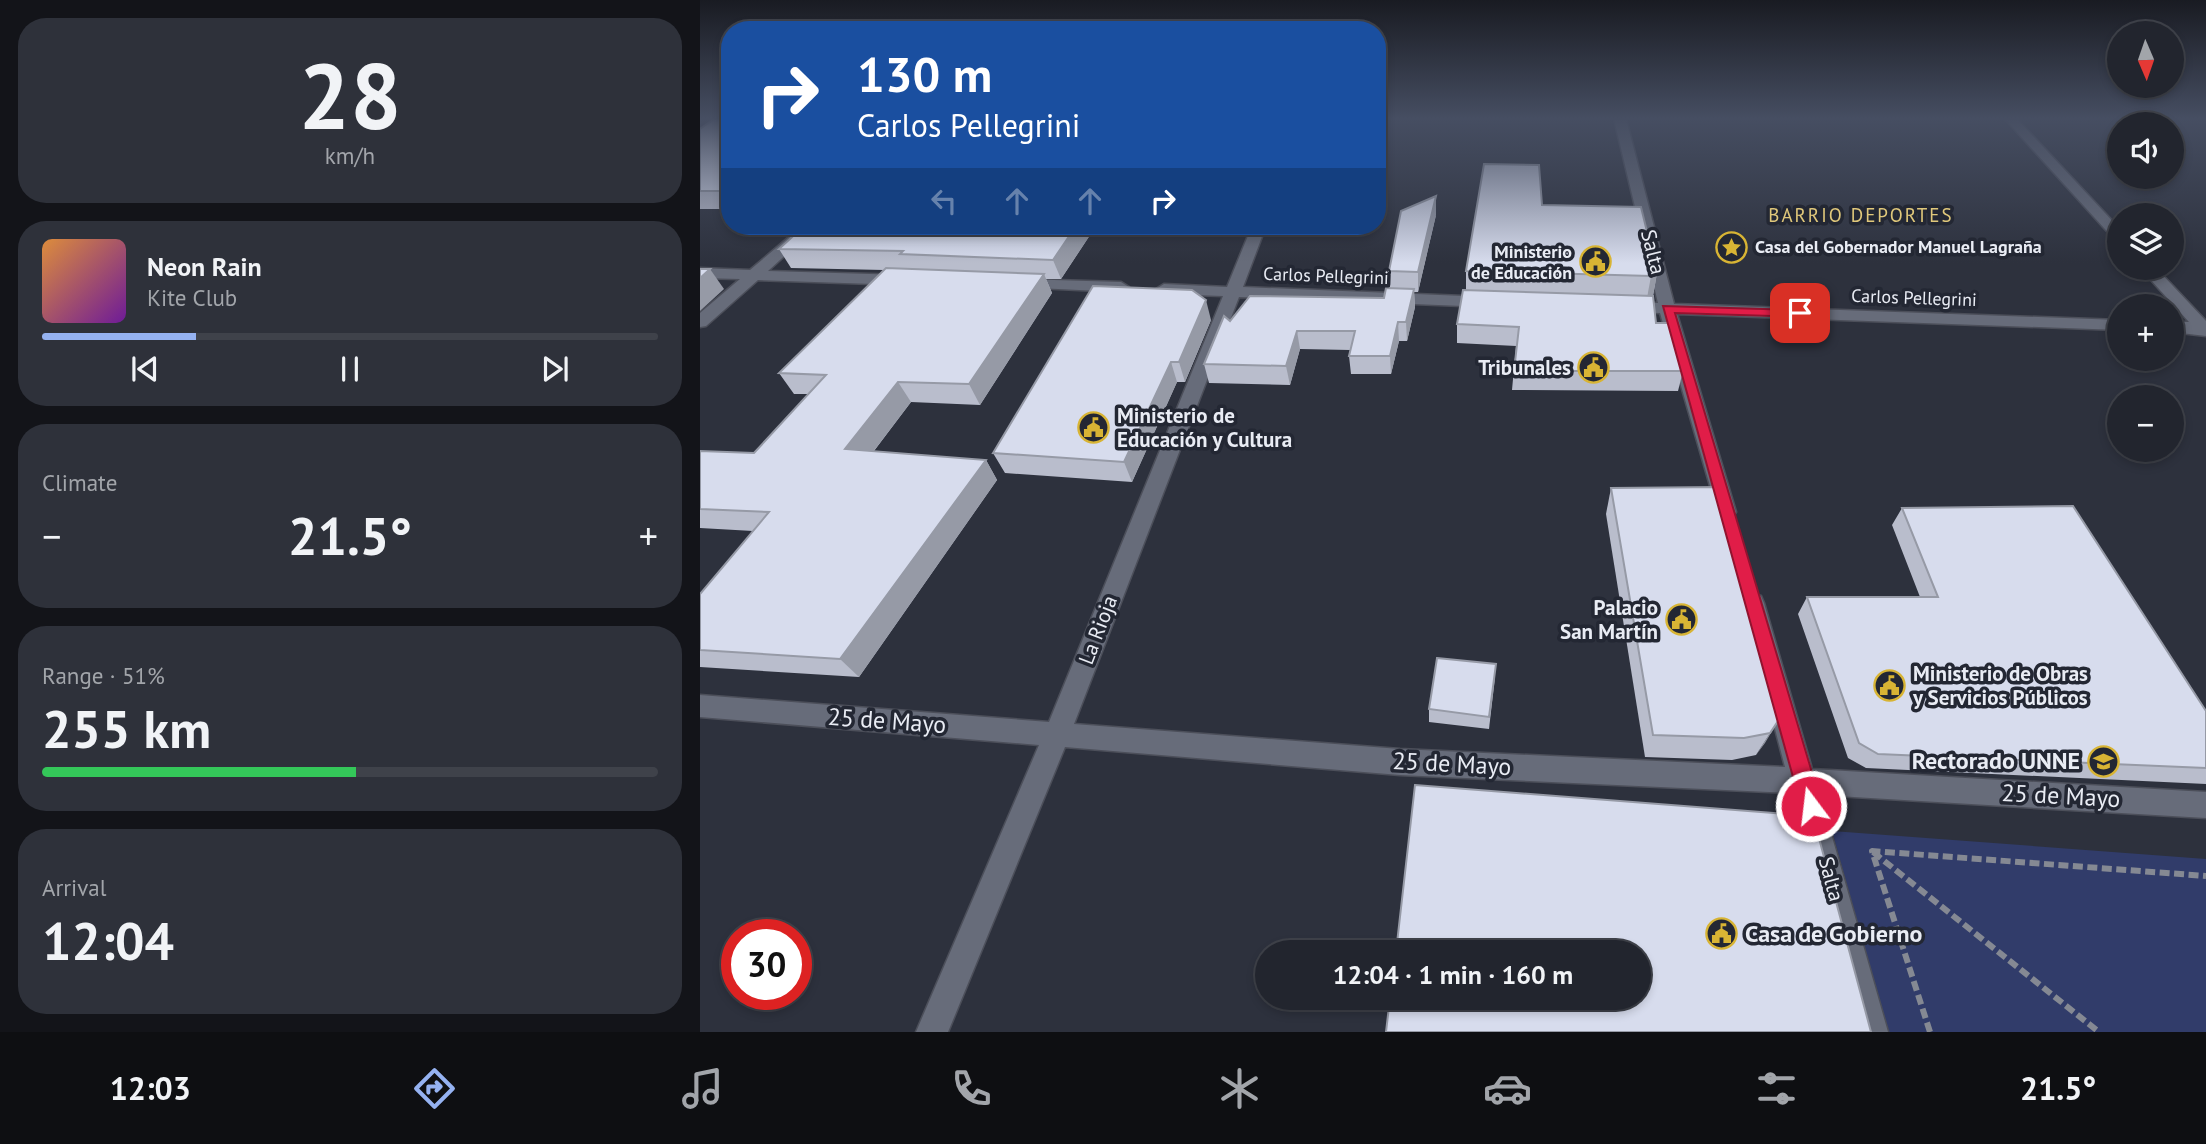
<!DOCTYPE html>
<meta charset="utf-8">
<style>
:root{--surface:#22252e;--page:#2e313a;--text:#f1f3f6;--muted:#a2a5aa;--line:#3f424a;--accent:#95b2f1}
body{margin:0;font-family:"PT Sans",sans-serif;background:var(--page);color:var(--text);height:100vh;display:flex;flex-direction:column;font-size:26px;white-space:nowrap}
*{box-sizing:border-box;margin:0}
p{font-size:23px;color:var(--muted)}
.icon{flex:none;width:38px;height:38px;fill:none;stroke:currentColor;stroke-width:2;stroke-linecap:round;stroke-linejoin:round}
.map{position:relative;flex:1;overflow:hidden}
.details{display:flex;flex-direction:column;gap:18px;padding:18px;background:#131419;width:700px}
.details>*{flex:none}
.guide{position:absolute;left:21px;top:21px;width:665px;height:214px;border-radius:28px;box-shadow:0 4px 10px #0003,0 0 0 2px var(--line);background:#1a4fa0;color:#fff;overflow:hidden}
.needle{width:46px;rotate:178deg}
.buttons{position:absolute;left:1407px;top:21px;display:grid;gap:14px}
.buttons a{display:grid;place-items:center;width:77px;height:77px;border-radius:50%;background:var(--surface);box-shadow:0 4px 10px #0003,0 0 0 2px var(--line);font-size:35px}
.speed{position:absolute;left:21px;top:919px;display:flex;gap:14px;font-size:35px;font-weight:700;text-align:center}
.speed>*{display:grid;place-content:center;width:91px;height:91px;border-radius:50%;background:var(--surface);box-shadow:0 4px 10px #0003,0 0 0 2px var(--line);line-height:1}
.speed .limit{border:10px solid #d22;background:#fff;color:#111}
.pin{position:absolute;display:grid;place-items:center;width:60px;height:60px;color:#fff;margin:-30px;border-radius:14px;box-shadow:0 4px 10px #0006}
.me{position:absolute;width:77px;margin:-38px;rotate:345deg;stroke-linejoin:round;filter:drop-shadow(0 0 5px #0008)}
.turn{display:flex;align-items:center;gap:24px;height:147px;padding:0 21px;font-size:32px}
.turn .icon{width:91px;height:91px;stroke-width:2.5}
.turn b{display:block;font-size:49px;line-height:60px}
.lanes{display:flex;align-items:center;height:66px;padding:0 21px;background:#0003;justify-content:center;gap:35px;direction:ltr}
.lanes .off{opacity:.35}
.big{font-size:52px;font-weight:600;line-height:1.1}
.details .tile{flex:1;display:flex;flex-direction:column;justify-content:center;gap:10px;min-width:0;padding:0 24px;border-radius:28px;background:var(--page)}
.details .dial{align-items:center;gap:0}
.dial b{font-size:91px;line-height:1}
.song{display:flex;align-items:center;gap:21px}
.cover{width:84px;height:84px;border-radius:10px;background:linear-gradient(135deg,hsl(30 70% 55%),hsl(280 70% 35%))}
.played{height:7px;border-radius:4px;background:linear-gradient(90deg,var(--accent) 25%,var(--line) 25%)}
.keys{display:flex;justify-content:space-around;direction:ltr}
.heat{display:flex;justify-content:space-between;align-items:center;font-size:38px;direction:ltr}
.charge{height:10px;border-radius:5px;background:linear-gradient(90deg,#34c759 51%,var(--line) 0)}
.trip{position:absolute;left:555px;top:940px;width:396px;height:70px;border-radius:35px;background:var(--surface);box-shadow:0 4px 10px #0003,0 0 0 2px var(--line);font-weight:600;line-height:70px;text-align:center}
.tabs{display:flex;height:112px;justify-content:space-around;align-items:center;background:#0e0f12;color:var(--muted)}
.tabs .icon{width:49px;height:49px}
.tabs .current{color:var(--accent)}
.tabs b{font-size:32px;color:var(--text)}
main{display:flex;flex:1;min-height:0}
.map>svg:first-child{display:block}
</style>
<main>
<section class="details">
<div class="tile dial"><b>28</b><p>km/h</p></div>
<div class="tile">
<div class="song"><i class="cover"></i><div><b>Neon Rain</b><p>Kite Club</p></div></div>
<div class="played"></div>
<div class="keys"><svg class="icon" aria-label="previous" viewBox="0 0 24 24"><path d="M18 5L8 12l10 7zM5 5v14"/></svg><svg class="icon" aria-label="pause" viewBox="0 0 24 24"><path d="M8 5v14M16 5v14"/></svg><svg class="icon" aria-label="next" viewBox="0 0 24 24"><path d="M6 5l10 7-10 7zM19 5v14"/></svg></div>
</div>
<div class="tile"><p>Climate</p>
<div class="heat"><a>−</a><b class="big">21.5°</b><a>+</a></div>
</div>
<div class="tile"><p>Range · 51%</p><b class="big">255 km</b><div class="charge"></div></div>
<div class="tile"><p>Arrival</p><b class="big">12:04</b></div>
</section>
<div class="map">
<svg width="1506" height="1032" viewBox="0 0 1506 1032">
<rect width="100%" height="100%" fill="#2d313d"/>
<polygon fill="#313c6a" points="1132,831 1506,859 1506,1032 1188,1032"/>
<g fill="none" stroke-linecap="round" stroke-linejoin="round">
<defs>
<g id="minor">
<polygon points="914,119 926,119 974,304 1419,320 1419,330 977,314 1036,512 1033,517 1019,517 960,313 925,312 917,307 925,302 958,303"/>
<polygon points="1305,119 1317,119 1419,228 1419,240 1414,239"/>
<polygon points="102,226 117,226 68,271 204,275 212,280 204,285 58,280 6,326 0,327 0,313 40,279 0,278 0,268 50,270"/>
<polygon points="552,226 566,226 543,287 788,297 796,302 788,307 539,297 374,724 700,749 1085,767 1042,603 1045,596 1053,594 1061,596 1064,603 1112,769 1506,792 1506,818 1120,795 1188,1032 1156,1032 1092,793 700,775 365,747 248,1032 216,1032 339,745 0,717 0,695 349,722 523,296 464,294 456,289 464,284 527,287"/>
<polygon points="1440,268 1456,268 1506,321 1506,336 1472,332 1472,322 1489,322"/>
<polygon points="320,279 421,282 429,287 421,292 314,287 314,281"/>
</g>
</defs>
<use href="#minor" stroke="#4c4f5a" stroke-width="3"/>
<g stroke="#858993" stroke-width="6" stroke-dasharray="10 4.5" stroke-linecap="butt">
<polyline points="1173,852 1399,1032"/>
<polyline points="1230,1032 1172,851 1506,876"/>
</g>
<use href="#minor" fill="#676c7a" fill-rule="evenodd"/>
</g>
<g fill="#b9bdcc">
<polygon points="30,119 30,209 0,209 0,129"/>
<polygon points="842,205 957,273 953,296 956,323 983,371 978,391 812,390 816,346 757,343 757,324 766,290 766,271"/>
<polygon points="736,215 718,292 714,292 715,307 707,341 699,341 691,374 651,374 649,356 650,350 600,349 590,385 509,383 504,364 530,321 684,298 690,288 689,271"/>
<polygon points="104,226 396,226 361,279 346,279 352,293 280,405 211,402 174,451 286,460 297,480 159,677 0,667 0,594 53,531 0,528 0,451 54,453 108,394 94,394 79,373 184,270 91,268 79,249"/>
<polygon points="511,320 485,382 477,382 432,482 305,473 293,453"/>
<polygon points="911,488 1078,721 1056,755 1032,760 945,757 906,514"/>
<polygon points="1202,508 1506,711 1506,784 1166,768 1148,758 1098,614 1107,597 1220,597 1192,525"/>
<polygon points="795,677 789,729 729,722 729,709"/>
</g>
<g fill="#969aa6">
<polygon points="736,196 736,215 718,292 718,272"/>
<polygon points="376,226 396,226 361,279 353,260"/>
<polygon points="10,269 24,289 0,311 0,278"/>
<polygon points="957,273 953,296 947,298 951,276"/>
<polygon points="344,274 352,293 280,405 269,384"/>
<polygon points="714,289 715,307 707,341 706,322"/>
<polygon points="506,300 511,320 485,382 479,362"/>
<polygon points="698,322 699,341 691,374 690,356"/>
<polygon points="597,331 600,349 590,385 586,366"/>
<polygon points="471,362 477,382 432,482 424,462"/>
<polygon points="198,382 211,402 160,469 145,449"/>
<polygon points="286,460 297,480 159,677 140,659"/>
<polygon points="1078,721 1065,743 1056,755 1070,733"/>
</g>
<g fill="#d7dced" stroke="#969aa6" stroke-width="2">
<polygon points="14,119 30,119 30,191 0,191 0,129"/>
<polygon points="784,164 839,165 842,205 941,207 957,273 951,276 766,271"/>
<polygon points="736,196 718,272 689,271 701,211"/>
<polygon points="104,226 376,226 353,260 200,254 203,251 79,249"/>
<polygon points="186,268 344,274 269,384 198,382 145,449 286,460 140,659 0,650 0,594 69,512 0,509 0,451 54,453 126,375 79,373"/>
<polygon points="0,269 10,269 0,278"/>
<polygon points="393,286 492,290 506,300 479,362 471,362 424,462 293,453"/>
<polygon points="686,288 714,289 706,322 698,322 690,356 649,356 655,331 597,331 586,366 504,364 524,316 530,321 550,296 684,298"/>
<polygon points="763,290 953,296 956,323 970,323 983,371 814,371 819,327 757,324"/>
<polygon points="1020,487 1082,703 1078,721 1070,733 1044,738 953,735 911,488"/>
<polygon points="1373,506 1506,711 1506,768 1178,754 1159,743 1107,597 1238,597 1202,508"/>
<polygon points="737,658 796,664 789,717 729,709"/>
<polygon points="715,785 1113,816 1171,1032 686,1032 690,998 938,998 938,952 696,952"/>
</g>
<linearGradient id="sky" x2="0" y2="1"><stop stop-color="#191b22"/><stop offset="0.45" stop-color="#464e62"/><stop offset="1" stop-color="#464e62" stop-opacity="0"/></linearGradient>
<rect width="1506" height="263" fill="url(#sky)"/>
<polygon fill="#e11d48" stroke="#92132f" stroke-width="2" points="963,306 1100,310 1106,313 1100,317 975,313 1122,806 1118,813 1111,816 1104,813 1101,806"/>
<defs>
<symbol id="sight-ring" viewBox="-11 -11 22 22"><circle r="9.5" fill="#232733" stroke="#d8b434" stroke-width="1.5"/><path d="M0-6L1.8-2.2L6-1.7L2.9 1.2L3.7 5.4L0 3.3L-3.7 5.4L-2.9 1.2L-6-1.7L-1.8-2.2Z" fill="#d8b434"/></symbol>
<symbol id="civic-ring" viewBox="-11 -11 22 22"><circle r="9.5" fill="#232733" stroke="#d8b434" stroke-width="1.5"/><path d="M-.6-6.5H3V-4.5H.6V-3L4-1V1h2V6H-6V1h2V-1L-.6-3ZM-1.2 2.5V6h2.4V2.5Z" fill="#d8b434"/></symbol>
<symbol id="university-ring" viewBox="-11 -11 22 22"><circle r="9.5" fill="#232733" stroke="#d8b434" stroke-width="1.5"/><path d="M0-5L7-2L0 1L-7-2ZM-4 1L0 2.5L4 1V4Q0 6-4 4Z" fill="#d8b434"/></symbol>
</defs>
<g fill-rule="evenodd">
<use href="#sight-ring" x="1014" y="230" width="35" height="35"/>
<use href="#civic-ring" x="878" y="244" width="35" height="35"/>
<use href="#civic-ring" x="876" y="350" width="35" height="35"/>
<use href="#civic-ring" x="376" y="410" width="35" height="35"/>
<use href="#civic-ring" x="964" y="602" width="35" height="35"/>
<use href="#civic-ring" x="1172" y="668" width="35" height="35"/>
<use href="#university-ring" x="1386" y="744" width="35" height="35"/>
<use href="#civic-ring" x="1004" y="916" width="35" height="35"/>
</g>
<g text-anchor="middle" stroke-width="7" stroke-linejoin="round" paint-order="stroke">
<g font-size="18" font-weight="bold" fill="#e9ecf4" stroke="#232733" text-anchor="start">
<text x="1055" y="253">Casa del Gobernador Manuel Lagraña</text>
<text x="872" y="258" text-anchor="end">Ministerio<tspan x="872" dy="21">de Educación</tspan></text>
</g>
<g font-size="18" fill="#e9ecf4" stroke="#232733">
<text transform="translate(626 276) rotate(2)" y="6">Carlos Pellegrini</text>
<text transform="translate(1214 298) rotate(2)" y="6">Carlos Pellegrini</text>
</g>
<g font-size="19" letter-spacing="2" fill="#e0c87b" stroke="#232733">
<text x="1161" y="222">BARRIO DEPORTES</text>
</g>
<g font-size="21" fill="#e9ecf4" stroke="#232733">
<text transform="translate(953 252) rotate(76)" y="7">Salta</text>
<text transform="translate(398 630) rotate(-69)" y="7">La Rioja</text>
<text transform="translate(1131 879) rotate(75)" y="7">Salta</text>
</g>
<g font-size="21" font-weight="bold" fill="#e9ecf4" stroke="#232733" text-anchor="end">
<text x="871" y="375">Tribunales</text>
<text x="417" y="423" text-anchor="start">Ministerio de<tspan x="417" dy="24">Educación y Cultura</tspan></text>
<text x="958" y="615">Palacio<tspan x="958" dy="24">San Martín</tspan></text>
<text x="1213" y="681" text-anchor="start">Ministerio de Obras<tspan x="1213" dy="24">y Servicios Públicos</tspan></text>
</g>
<g font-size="24" fill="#e9ecf4" stroke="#232733">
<text transform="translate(187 721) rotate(4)" y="8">25 de Mayo</text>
<text transform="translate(752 764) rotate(3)" y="8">25 de Mayo</text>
<text transform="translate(1361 796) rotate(3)" y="8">25 de Mayo</text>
</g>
<g font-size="24" font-weight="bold" fill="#e9ecf4" stroke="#232733" text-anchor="end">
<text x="1380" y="769">Rectorado UNNE</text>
<text x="1045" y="942" text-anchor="start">Casa de Gobierno</text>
</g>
</g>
</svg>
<div class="buttons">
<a><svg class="needle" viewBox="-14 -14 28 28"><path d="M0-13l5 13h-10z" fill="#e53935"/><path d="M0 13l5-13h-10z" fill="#a2a5aa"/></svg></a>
<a><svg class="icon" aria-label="sound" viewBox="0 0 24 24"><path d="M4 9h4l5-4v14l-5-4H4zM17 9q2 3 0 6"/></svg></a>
<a><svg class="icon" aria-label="layers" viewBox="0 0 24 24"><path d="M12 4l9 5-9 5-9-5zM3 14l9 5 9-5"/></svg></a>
<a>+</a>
<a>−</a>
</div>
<div class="speed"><div class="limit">30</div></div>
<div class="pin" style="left:1100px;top:313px;background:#d93025"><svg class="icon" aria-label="arrive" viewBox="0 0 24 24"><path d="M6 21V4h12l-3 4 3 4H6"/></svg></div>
<svg class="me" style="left:1111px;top:806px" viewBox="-20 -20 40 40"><circle r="17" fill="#e11d48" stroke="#fff" stroke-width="3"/><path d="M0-11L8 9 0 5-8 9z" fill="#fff"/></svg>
<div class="trip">12:04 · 1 min · 160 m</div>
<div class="guide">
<div class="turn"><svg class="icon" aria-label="right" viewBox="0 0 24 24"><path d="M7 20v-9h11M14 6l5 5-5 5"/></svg><div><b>130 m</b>Carlos Pellegrini</div></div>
<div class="lanes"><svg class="icon off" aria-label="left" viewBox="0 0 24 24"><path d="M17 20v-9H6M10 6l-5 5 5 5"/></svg><svg class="icon off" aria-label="ahead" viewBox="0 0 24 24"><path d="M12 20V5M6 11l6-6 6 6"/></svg><svg class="icon off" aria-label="ahead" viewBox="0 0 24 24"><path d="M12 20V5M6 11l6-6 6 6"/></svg><svg class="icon" aria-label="right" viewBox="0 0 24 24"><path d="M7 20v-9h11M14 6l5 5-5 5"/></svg></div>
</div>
</div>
</main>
<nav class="tabs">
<b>12:03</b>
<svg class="icon current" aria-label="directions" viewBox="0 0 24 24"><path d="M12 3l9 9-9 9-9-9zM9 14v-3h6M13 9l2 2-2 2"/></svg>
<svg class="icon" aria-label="music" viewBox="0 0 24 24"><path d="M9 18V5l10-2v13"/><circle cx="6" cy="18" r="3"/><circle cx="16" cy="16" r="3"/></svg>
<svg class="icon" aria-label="phone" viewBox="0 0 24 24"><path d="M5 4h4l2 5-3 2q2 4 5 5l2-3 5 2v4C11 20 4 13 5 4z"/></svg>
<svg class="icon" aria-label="climate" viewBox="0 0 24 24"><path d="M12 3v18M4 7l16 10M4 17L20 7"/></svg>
<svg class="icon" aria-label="car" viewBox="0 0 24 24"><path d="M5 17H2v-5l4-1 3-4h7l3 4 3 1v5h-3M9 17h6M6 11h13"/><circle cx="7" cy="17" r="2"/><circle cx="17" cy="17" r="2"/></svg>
<svg class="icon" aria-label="filters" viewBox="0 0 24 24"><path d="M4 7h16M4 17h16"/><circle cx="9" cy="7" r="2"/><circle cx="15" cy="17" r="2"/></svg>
<b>21.5°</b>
</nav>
